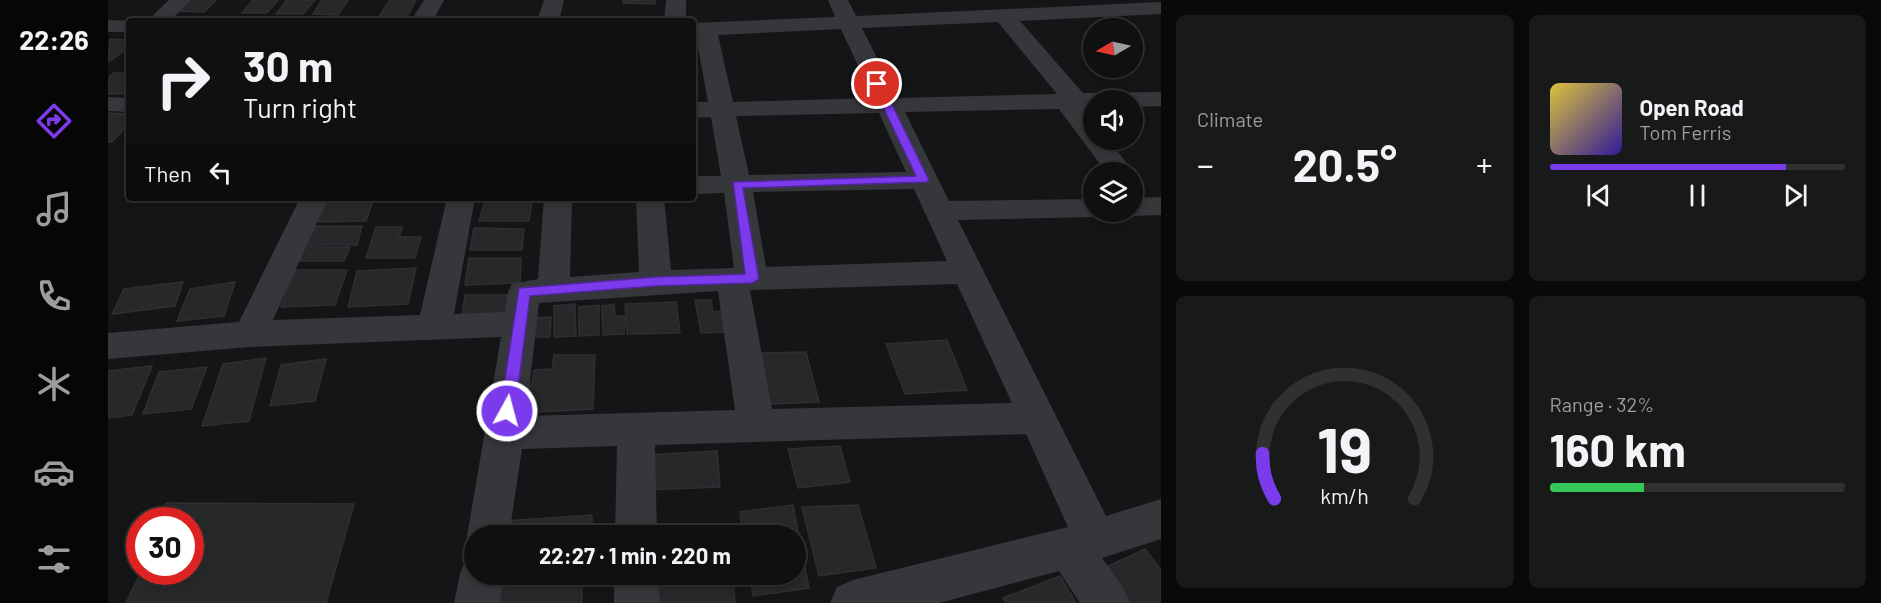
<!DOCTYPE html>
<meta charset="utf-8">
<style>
:root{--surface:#0f1010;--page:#181919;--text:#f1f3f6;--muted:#9b9d9f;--line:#2f3030;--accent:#7c3aed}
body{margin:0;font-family:Barlow,sans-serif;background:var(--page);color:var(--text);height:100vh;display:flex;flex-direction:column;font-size:22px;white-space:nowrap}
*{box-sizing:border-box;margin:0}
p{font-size:20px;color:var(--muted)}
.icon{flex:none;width:33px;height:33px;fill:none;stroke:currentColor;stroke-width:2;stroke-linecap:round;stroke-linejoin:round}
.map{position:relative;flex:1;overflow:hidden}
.details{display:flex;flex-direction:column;gap:15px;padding:15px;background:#080909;width:720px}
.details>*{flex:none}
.banner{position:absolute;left:18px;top:18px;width:570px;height:183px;border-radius:6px;box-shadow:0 3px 9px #0003,0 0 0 2px var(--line);background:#0f1010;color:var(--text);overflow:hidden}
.needle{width:39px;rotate:261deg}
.controls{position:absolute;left:975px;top:18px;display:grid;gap:12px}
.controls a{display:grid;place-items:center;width:60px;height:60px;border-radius:50%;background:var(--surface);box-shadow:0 3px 9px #0003,0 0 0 2px var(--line);font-size:30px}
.speed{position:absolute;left:18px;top:507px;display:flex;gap:12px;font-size:30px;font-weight:700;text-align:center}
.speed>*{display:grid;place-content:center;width:78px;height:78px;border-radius:50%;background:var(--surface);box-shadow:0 3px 9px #0003,0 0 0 2px var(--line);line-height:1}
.speed .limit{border:9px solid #d22;background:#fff;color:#111}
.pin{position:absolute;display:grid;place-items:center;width:51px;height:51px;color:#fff;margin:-26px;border:3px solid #fff;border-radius:50%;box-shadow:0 2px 6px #0007}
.me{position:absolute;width:66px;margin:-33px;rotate:7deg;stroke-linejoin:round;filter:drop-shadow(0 0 4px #0008)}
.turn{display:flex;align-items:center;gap:21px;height:126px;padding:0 18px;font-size:27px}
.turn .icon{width:78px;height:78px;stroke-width:2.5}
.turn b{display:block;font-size:42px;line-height:51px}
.then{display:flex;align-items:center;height:57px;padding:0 18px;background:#0003;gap:12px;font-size:22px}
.big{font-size:45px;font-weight:700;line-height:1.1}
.details .widget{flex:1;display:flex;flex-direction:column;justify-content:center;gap:9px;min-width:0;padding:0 21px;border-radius:9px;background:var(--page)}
.details .dial{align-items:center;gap:0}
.dial svg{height:156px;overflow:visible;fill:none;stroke:var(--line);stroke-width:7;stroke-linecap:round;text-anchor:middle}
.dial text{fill:var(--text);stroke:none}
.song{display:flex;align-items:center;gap:18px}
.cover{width:72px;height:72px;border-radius:9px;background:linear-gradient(135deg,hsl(50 70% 55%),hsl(250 70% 35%))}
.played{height:6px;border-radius:3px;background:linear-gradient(90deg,var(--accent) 80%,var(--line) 80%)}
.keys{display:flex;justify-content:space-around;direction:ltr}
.heat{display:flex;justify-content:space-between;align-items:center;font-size:33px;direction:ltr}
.charge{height:9px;border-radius:4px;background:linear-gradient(90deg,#34c759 32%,var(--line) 0)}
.details .tiles{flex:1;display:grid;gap:15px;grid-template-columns:repeat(2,1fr)}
.trip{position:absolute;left:356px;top:525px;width:342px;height:60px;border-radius:30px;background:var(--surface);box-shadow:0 3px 9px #0003,0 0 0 2px var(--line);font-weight:700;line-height:60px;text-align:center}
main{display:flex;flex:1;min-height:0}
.tabs{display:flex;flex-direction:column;width:108px;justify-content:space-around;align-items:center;background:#060606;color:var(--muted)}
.tabs .icon{width:42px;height:42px}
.tabs .current{color:var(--accent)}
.tabs b{font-size:27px;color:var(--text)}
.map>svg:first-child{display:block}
</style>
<main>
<nav class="tabs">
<b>22:26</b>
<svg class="icon current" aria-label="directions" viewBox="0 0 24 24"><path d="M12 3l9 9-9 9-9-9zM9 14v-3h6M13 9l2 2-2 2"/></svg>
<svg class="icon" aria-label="music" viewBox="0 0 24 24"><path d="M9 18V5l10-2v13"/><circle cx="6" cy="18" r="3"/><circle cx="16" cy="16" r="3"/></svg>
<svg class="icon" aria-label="phone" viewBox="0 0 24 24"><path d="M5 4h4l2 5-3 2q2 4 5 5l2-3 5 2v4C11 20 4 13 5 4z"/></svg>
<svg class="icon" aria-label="climate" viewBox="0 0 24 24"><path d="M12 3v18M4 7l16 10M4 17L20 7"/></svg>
<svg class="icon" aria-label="car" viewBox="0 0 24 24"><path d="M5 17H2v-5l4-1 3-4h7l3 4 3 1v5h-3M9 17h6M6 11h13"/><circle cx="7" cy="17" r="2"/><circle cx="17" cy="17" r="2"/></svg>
<svg class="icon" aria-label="filters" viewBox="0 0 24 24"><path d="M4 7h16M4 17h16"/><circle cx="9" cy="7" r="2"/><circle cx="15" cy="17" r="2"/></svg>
</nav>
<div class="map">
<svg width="1053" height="603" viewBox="0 0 1053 603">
<rect width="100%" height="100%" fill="#141516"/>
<g fill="#27282a" stroke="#2e2f32" stroke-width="1.5">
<polygon points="80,0 108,0 96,12 69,11"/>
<polygon points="145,0 170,0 159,13 134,13"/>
<polygon points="179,0 207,0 195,14 168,14"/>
<polygon points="214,0 240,0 230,15 205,14"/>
<polygon points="282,0 308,0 299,17 271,16"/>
<polygon points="515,0 547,0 547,4 515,3"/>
<polygon points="2,39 21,40 21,47 0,62"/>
<polygon points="6,73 21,73 21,87 14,94 0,94 0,78"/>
<polygon points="0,113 21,114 21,124 4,142 0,142"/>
<polygon points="220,198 266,198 258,221 210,222"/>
<polygon points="377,201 424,201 421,221 371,221"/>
<polygon points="207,226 254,226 249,245 199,244"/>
<polygon points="268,227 294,227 291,237 313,237 307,258 258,258"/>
<polygon points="366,228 416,229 414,250 362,250"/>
<polygon points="197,246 242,247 236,261 192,261"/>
<polygon points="361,258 413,258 412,283 357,285"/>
<polygon points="308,268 300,304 240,307 249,271"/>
<polygon points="187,270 239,270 227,305 173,307"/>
<polygon points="75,282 67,306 4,314 16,289"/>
<polygon points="127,282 116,316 69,321 82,289"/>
<polygon points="357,295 407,295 404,320 353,321"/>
<polygon points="587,300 603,300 605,312 615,311 617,332 593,333"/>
<polygon points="568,302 572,333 519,334 517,304"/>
<polygon points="467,304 468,336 446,337 446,306"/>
<polygon points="506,304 507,316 517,316 516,334 495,335 494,306"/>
<polygon points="491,305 491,335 471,336 471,307"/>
<polygon points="443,317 442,337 420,337 422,318"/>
<polygon points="839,340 859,390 797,394 778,344"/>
<polygon points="698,352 711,402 662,404 652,353"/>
<polygon points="446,355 487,355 485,409 412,413 415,385 424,384 426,370 444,369"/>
<polygon points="158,358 141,421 94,426 115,364"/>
<polygon points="218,359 207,401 162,406 173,365"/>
<polygon points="44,366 24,415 0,418 0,371"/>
<polygon points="99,367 83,409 35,414 51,372"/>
<polygon points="732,446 742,482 690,488 680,449"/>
<polygon points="609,451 612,487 539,490 537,455"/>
<polygon points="58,503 246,504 218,603 18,603 33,572 82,572 82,520 49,520"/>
<polygon points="685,505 701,588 645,596 642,574 687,574 687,536 635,536 632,512"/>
<polygon points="750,505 768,568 711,576 694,507"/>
<polygon points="484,515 484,536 394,536 395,521"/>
<polygon points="1037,549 1053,570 1053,603 1017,603 994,569"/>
<polygon points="545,574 625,574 627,603 545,603"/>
<polygon points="952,576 968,603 898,603 895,598"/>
<polygon points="474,582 474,603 391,603 392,587"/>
</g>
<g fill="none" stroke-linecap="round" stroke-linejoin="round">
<g fill="#36373a" fill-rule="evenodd">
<polygon points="61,0 83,0 62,21 39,21"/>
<polygon points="316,0 336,0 325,21 303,21"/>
<polygon points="436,0 456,0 451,21 429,21"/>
<polygon points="558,0 578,0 578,21 556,21"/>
<path d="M 720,0 L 740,0 L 748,16 L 1053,2 L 1053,14 L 912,21 L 975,93 L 1053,92 L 1053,106 L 1024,107 L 1024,100 L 986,100 L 986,108 L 976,108 L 986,120 L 986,140 L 1000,140 L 1026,172 L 1024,174 L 998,172 L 951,109 L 797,112 L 841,201 L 986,199 L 986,212 L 998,212 L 986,217 L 850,220 L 998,516 L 1053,499 L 1053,539 L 994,558 L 1015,587 L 1022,603 L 972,603 L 951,571 L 831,603 L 722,603 L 729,587 L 745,580 L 960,527 L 918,434 L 547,445 L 549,536 L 507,536 L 509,446 L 414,449 L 401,536 L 366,536 L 366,551 L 359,536 L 393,337 L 142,347 L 0,359 L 0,333 L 131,322 L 192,198 L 220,198 L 165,320 L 312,315 L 339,198 L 367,198 L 346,314 L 397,312 L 400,292 L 404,284 L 430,279 L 436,198 L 464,198 L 462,277 L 531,272 L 528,198 L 556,198 L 563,270 L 626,268 L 616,193 L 585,194 L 585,176 L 613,176 L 603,117 L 585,118 L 585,102 L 600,102 L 588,36 L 585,37 L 585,23 L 727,17 ZM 890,22 L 949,94 L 789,98 L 754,28 ZM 733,29 L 765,98 L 625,102 L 610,35 ZM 771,113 L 798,172 L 641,175 L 628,116 ZM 806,189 L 839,261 L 658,267 L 645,192 ZM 849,284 L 904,403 L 664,409 L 642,290 ZM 610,291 L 627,410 L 418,416 L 431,303 Z"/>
<polygon points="0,20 27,21 21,21 21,32 0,32"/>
<polygon points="0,97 21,98 21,112 0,111"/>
<polygon points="1053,197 1053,215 1024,216 1012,212 1024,212 1024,198"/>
<polygon points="366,556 366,574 396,574 392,603 346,603 352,574 358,559"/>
<polygon points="506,574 550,574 552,603 506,603"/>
</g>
</g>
<polygon fill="#7c3aed" stroke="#51269a" stroke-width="1.5" points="769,81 774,84 821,180 819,182 635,188 651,279 644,283 548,286 422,296 407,411 399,418 394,416 392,411 411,288 548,277 637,274 625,182 808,176 764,84"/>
</svg>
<div class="controls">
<a><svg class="needle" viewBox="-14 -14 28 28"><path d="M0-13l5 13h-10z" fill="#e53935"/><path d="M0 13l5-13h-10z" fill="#9b9d9f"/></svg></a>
<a><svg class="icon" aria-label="sound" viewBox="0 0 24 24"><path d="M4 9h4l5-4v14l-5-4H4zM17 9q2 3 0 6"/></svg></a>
<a><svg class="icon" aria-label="layers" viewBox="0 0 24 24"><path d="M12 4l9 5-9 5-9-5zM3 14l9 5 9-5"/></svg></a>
</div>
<div class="speed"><div class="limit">30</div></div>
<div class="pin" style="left:769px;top:84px;background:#d93025"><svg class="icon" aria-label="arrive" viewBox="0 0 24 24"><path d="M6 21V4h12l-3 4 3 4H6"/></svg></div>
<svg class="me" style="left:399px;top:411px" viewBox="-20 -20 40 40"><circle r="17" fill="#7c3aed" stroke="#fff" stroke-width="3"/><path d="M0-11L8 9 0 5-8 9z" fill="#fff"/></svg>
<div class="trip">22:27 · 1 min · 220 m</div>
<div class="banner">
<div class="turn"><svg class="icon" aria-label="right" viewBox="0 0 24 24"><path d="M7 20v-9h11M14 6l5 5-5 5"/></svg><div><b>30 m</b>Turn right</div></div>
<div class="then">Then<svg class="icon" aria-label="left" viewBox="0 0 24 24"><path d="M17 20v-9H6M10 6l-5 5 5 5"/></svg></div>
</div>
</div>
<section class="details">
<div class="tiles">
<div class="widget"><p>Climate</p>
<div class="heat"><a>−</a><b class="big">20.5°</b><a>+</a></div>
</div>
<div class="widget">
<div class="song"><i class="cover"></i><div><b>Open Road</b><p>Tom Ferris</p></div></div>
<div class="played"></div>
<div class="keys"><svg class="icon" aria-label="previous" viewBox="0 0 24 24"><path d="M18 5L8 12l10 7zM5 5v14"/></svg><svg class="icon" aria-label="pause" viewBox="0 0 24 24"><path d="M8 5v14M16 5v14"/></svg><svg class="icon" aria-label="next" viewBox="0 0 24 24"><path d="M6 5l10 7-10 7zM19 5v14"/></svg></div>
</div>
<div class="widget dial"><svg viewBox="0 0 100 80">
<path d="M14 69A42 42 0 1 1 86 69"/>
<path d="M14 69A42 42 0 0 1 8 46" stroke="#7c3aed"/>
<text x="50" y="56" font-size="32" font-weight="700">19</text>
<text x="50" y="72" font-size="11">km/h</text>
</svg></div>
<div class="widget"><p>Range · 32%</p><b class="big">160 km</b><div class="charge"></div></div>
</div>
</section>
</main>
